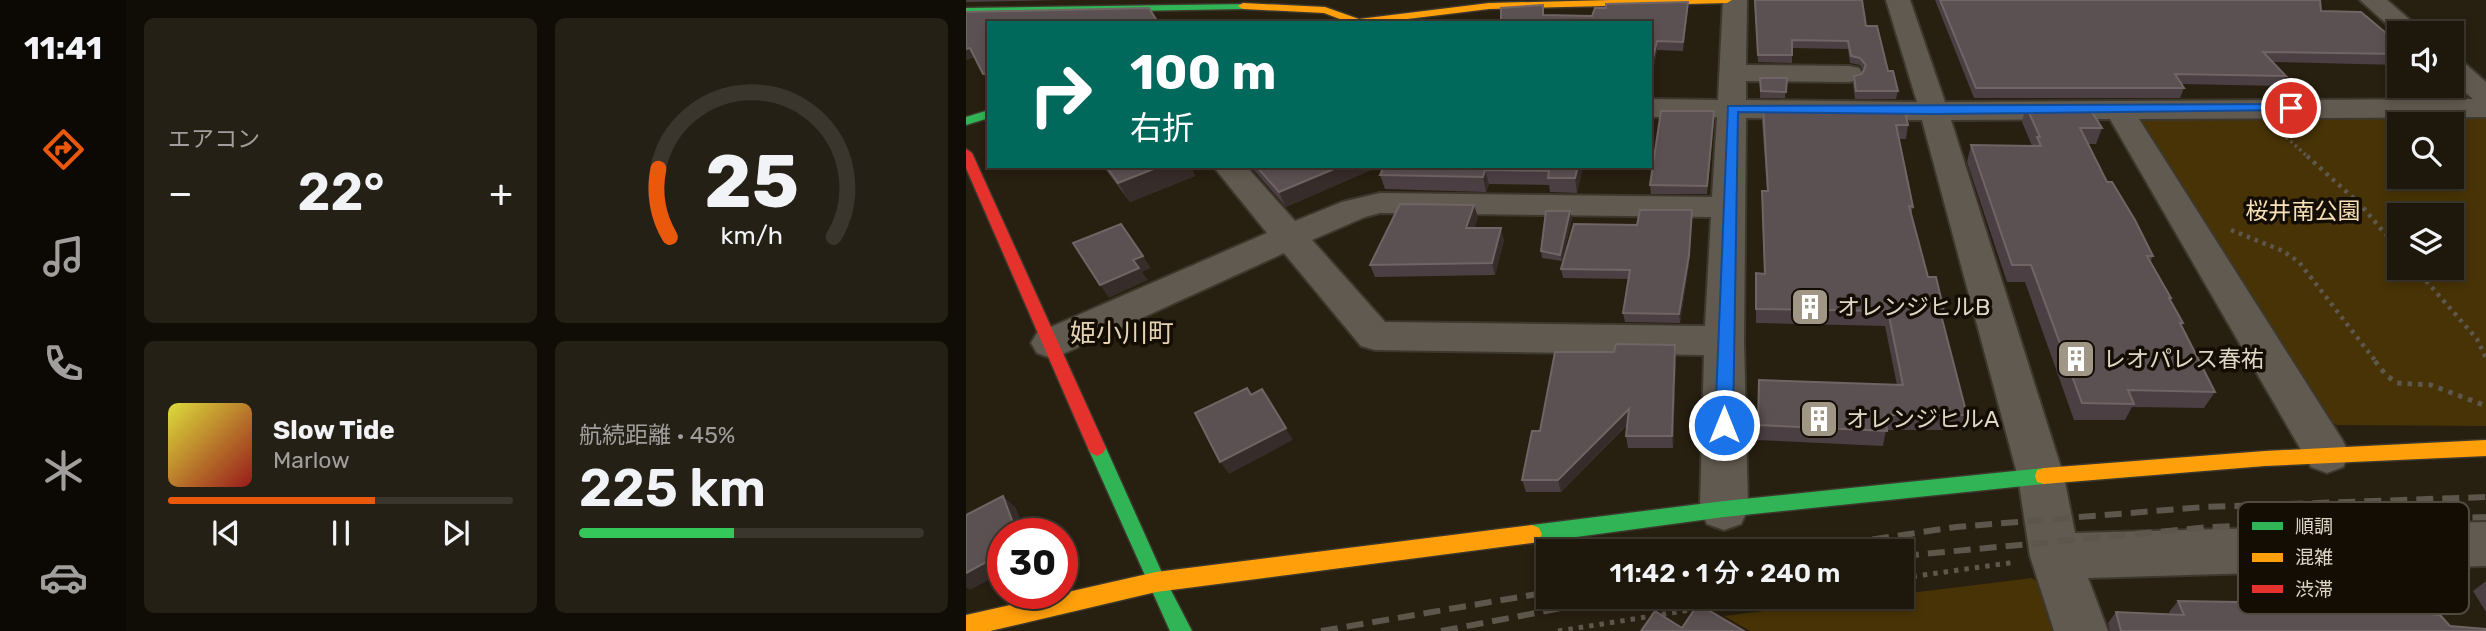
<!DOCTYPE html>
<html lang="ja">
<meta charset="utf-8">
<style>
:root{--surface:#1d170c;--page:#252015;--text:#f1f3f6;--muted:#a09f9d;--line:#3b362d;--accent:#ea580c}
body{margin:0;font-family:Rubik,"Noto Sans JP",sans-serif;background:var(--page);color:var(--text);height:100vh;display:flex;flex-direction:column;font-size:26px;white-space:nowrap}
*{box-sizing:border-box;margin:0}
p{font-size:23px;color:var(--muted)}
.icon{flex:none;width:38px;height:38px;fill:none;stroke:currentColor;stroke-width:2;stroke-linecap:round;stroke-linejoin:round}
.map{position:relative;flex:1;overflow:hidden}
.side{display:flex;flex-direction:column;gap:18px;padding:18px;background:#100d07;width:840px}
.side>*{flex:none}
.hud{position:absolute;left:21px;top:21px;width:665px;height:147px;border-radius:0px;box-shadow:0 4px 10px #0003,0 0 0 2px var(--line);background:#00695c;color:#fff;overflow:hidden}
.fabs{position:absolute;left:1421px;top:21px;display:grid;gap:14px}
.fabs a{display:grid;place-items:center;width:77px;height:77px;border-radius:0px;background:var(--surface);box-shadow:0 4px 10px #0003,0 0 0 2px var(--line);font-size:35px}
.speed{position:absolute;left:21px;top:518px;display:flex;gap:14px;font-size:35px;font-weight:700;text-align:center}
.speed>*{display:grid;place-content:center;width:91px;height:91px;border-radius:50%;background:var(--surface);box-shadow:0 4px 10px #0003,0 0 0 2px var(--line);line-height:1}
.speed .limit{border:10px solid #d22;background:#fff;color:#111}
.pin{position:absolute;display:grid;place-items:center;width:60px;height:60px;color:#fff;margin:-30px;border:4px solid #fff;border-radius:50%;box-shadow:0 2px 7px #0007}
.me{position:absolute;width:77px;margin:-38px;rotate:0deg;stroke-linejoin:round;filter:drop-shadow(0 0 5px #0008)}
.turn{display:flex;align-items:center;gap:24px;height:147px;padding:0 28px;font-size:32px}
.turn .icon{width:91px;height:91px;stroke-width:2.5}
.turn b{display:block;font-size:49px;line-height:60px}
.big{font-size:52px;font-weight:600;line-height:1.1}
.side .tile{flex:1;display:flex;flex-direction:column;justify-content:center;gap:10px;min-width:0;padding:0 24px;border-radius:10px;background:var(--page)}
.side .dial{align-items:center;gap:0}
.dial svg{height:182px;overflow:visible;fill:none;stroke:var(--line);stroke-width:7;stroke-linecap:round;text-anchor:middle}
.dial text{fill:var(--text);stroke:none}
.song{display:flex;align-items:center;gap:21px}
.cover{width:84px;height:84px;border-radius:10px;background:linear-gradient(135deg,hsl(60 70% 55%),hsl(0 70% 35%))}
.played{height:7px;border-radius:4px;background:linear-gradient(90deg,var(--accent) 60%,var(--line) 60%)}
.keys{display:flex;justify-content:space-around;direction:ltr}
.heat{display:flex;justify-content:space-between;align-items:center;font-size:38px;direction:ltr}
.charge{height:10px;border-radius:5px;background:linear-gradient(90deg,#34c759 45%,var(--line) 0)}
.side .tiles{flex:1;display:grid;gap:18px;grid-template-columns:repeat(2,1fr)}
.trip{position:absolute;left:570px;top:539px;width:378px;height:70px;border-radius:0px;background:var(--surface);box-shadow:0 4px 10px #0003,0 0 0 2px var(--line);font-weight:600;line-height:70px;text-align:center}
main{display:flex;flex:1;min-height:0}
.dock{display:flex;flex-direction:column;width:126px;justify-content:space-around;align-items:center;background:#0c0905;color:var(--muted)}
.dock .icon{width:49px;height:49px}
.dock .selected{color:var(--accent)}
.dock b{font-size:32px;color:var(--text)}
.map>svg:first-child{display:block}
</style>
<main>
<nav class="dock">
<b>11:41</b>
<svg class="icon selected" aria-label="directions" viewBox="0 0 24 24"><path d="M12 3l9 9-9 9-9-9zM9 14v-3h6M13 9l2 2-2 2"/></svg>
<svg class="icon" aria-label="music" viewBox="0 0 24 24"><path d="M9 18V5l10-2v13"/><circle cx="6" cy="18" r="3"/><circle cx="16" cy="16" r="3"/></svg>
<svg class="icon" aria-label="phone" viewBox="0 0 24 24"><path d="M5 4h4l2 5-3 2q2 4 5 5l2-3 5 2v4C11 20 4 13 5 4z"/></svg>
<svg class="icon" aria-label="climate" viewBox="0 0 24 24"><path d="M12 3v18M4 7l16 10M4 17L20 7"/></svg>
<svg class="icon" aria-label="car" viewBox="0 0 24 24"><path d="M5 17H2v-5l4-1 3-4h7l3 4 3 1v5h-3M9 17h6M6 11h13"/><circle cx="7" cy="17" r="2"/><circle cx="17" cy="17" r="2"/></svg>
</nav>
<section class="side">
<div class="tiles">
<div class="tile"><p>エアコン</p>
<div class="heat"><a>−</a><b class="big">22°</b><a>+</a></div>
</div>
<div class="tile dial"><svg viewBox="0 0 100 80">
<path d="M14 69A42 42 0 1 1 86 69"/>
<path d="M14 69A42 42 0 0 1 9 39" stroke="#ea580c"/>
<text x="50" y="56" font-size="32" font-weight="700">25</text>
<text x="50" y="72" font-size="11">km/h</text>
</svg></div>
<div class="tile">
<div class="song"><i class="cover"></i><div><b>Slow Tide</b><p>Marlow</p></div></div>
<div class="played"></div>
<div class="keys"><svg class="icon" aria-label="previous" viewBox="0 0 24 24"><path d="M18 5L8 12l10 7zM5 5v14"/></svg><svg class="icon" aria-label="pause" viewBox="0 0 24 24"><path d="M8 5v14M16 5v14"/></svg><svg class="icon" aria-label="next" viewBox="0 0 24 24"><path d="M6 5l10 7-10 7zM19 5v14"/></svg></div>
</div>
<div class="tile"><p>航続距離 · 45%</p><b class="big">225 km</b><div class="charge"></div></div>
</div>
</section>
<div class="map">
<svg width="1520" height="631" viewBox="0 0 1520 631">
<rect width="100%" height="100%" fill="#271f10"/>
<g fill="#483306" fill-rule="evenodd">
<path d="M 1178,114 L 1520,114 L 1520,426 L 1371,425 L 1348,413 L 1168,119 ZM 1433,124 L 1486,124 L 1486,177 L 1433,177 ZM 1433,215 L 1486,215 L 1486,268 L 1433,268 Z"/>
<polygon points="1066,578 1077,586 1090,631 784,631 758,616 912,597 936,597 936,594"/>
</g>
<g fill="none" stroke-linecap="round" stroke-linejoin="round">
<defs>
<g id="street">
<path d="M 757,0 L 781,0 L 780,65 L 883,66 L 893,68 L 897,74 L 893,80 L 883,82 L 780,81 L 780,100 L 951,102 L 920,0 L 944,0 L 979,102 L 1507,99 L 1486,81 L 1486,59 L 1496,61 L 1520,82 L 1520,117 L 1173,119 L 1377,441 L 1383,454 L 1377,467 L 1361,473 L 1345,467 L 1144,119 L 985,120 L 1098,477 L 1109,533 L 1520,522 L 1520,566 L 1122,578 L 1142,631 L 1088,631 L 1064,556 L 1052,477 L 956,120 L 780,118 L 778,341 L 782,509 L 775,524 L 758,530 L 741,524 L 734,509 L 738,355 L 409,350 L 395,346 L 318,253 L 99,353 L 85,358 L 71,353 L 65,343 L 71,333 L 301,233 L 247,166 L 280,166 L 329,221 L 376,202 L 414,193 L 746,197 L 751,117 L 684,117 L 684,99 L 752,100 ZM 414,213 L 745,217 L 739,326 L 419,322 L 346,240 L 399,217 Z"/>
<polygon points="1394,0 1421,0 1459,33 1433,35"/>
</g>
<g id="fast">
<polygon points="280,4 280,8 277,9 0,14 0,8"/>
<polygon points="23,110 23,118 0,125 0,117"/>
<polygon points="131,440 137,443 140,448 197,575 226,631 204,631 122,448 125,443"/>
<polygon points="1078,468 1085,470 1087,476 1085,482 1078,484 758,517 566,543 559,540 556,534 559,528 566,525 758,501"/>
</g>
<g id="slow">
<polygon points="645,0 766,0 761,3 523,9 409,23 377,23 379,21 358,13 277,9 272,6 277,3 359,7 393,19 523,3"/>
<polygon points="1520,440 1520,456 1299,466 1078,484 1071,482 1069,476 1071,470 1078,468 1299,451"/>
<polygon points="566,525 573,528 576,534 573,540 566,543 190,592 24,631 0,631 0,615 190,572"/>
</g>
<polygon id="jam" points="0,149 6,153 140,448 137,453 131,456 125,453 122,448 0,168"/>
</defs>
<use href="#street" stroke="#3d382d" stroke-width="4"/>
<use href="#fast" stroke="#3d382d" stroke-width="3"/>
<use href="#slow" stroke="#3d382d" stroke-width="3"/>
<use href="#jam" stroke="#3d382d" stroke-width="3"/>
<polyline stroke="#5d574c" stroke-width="3.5" stroke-dasharray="2.5 3.5" stroke-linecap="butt" points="1320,137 1343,158"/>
<g stroke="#5d574c" stroke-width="4.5" stroke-dasharray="3.5 5" stroke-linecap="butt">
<polyline points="1341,156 1394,204 1433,250"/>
<polyline points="1265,230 1317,251 1333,262 1411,363"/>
<polyline points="1449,268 1511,339 1520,358"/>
</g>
<g stroke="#5d574c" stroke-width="5" stroke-dasharray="4.5 6" stroke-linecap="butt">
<polyline points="1409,361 1420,375 1431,383 1465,385 1520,406"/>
<polyline points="936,578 1050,562"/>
<polyline points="592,631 806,597"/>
</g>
<use href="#street" fill="#615a50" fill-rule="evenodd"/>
<use href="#fast" fill="#30b455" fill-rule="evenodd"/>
<use href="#slow" fill="#ff9f0a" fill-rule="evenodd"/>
<use href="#jam" fill="#e5322d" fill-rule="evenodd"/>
<g stroke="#5d564c" stroke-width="6" stroke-dasharray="17 9" stroke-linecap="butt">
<polyline points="829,551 990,527 1238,507 1520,497"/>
<polyline points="936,556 1244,527 1520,517"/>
<polyline points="355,631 583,592"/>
<polyline points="475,631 654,597"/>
</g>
</g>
<g fill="#4b3f44">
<polygon points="0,0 94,0 0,2"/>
<polygon points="788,0 896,0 900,26 932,91 930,99 889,99 887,84 888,76 896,74 898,71 894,65 884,63 882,49 826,48 826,63 792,62"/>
<polygon points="969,0 1354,0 1355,11 1433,44 1433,65 1307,62 1320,76 1315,86 1216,84 1218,88 1214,98 1008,98"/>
<polygon points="722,10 717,51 691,50 687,71 684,71 684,23 578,15 626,16"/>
<polygon points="794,78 821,78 819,98 794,98"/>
<polygon points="1060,106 1136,128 1130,144 1122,144 1141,182 1187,256 1184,262 1205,298 1204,300 1217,323 1215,326 1249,392 1238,408 1166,407 1159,420 1108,420 1059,282 1041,282 1001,162 1005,145 1066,146 1056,122"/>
<polygon points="797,107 942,125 940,139 933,139 947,207 945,214 962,277 978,311 976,320 1001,415 996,430 920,430 917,446 791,440 793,380 931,385 919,326 790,323 790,273 798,274 796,205 796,191 801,191 796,121"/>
<polygon points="748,120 741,194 685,194 684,185"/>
<polygon points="137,166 224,166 229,176 164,202"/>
<polygon points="284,166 414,166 320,207"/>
<polygon points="418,166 617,166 611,193 584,192 583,185 523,184 520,192 419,189 414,175"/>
<polygon points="726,210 723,264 714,323 659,322 657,313 662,279 597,278 595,269 671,225"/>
<polygon points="512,217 508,228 538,240 529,275 409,277 404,265"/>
<polygon points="606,218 596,261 576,258 575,251"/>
<polygon points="709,345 710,357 707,448 662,448 660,436 661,425 595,492 560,492 556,480 574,431 648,352"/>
<polygon points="1520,581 1520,612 1507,591"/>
<polygon points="1338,589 1405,608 1484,626 1520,631 1144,631 1142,623 1150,612 1204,614 1203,612 1212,601 1327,603 1326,600"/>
</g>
<g fill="#362c29">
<polygon points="722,2 722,10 717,51 717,42"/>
<polygon points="691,41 691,50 687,71 686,62"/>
<polygon points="4,48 10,57 0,60 0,49"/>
<polygon points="23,73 23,83 17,74"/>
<polygon points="748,111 748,120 741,194 741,186"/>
<polygon points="195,166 224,166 229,176 164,202 152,183"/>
<polygon points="375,166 414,166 320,207 313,192"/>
<polygon points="612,166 617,166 611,193 609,178"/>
<polygon points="519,170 523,184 520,192 517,177"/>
<polygon points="508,205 512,217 504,240 500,228"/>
<polygon points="726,210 723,264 714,323 713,314"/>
<polygon points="604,211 606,218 596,261 594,255"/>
<polygon points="535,228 538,240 529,275 526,263"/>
<polygon points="177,256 185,268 176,272 182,280 143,298 134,285 167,260"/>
<polygon points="709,345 710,357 707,448 706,436"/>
<polygon points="296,389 327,440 263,474 254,462"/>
<polygon points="663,409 664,421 595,492 592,480"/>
<polygon points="37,496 50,508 60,534 51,534"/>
<polygon points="37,553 37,572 4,590 0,587 0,573"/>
</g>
<g fill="#5b5052" stroke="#706564" stroke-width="2">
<polygon points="789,0 896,0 900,26 911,26 922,71 927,71 932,91 890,91 888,76 896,74 900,65 894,58 885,56 882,41 826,40 826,55 792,55"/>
<polygon points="974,0 1354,0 1355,11 1395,12 1433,44 1433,54 1297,52 1320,76 1209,74 1218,88 1010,88"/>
<polygon points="722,2 717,42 691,41 686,62 684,62 684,23 535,23 535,8 577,5 577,15 626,16 629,8 640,8 640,4"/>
<polygon points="183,8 191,21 184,23 23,23 23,73 17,74 4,48 0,49 0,12"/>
<polygon points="794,78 821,78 820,92 795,91"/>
<polygon points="1060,106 1122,106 1136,128 1114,128 1141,182 1146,182 1169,220 1187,256 1181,256 1205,298 1203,298 1217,323 1214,323 1249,392 1162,390 1168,404 1116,403 1065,265 1046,265 1005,145 1075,146 1071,137 1074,137"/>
<polygon points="797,107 938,108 942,125 930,125 947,207 943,206 962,277 970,277 978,311 974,311 1001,415 919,415 921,431 792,425 793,380 937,385 922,311 790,309 790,273 799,274 796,191 802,191"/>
<polygon points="695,111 748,111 741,186 684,185"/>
<polygon points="140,166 195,166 152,183"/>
<polygon points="290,166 375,166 313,192"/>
<polygon points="418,166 612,166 609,178 582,178 583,171 519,170 517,177 414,175"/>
<polygon points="434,204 508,205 500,228 535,228 526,263 404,265"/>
<polygon points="674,210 726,210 723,255 713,314 657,313 664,270 595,269 608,224 671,225"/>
<polygon points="580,211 604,211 594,255 575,251"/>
<polygon points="155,224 177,256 167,260 173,268 134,285 107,243"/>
<polygon points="650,344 709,345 706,436 660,436 663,409 592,480 556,480 566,431 574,431 589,352 648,352"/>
<polygon points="281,388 285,395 296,389 320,428 254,462 229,413"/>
<polygon points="37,496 51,534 37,534 37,553 0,573 0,515"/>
<polygon points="1338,589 1396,591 1405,608 1474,615 1484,626 1520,629 1520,631 1155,631 1150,612 1218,615 1212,601 1344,603"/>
<polygon points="732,604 778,631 675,631 689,611 716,628"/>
</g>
<polygon fill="#1a73e8" stroke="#114b97" stroke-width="2" points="1325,104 1329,105 1329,110 968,114 772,112 767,425 764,430 758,432 752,430 749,425 762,106"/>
<defs>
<symbol id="building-square" viewBox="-11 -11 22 22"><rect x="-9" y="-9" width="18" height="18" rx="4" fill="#9f9686" stroke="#130d04"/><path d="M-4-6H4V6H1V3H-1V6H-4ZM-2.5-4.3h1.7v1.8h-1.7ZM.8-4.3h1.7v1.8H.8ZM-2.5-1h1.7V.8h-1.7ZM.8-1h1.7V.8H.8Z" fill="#fff"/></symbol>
</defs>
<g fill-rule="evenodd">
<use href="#building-square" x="822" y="285" width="44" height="44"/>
<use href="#building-square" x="1088" y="337" width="44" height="44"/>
<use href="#building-square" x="831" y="397" width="44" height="44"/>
</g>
<g text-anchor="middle" stroke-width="7" stroke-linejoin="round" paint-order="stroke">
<g font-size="23" fill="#f9e1b7" stroke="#130d04">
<text x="1337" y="219">桜井南公園</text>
</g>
<g font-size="23" fill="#dfd6c6" stroke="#130d04" text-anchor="start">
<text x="871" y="315">オレンジヒルB</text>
<text x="1137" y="367">レオパレス春祐</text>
<text x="880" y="427">オレンジヒルA</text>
</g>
<g font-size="26" fill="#e4d2b3" stroke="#130d04">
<text x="156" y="342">姫小川町</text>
</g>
</g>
<rect x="1272" y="502" width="231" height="112" rx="10" fill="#130d04" stroke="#50493e" stroke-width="2"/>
<rect x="1286" y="522" width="31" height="8" fill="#30b455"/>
<rect x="1286" y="553" width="31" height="9" fill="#ff9f0a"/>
<rect x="1286" y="585" width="31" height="8" fill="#e5322d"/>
<g font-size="19" fill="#dfd6c6">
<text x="1329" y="533">順調</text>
<text x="1329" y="564">混雑</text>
<text x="1329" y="596">渋滞</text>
</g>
</svg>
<div class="fabs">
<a><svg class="icon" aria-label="sound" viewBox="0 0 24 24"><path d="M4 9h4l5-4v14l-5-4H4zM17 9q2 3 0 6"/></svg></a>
<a><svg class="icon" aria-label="search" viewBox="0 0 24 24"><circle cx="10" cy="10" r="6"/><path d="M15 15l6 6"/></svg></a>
<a><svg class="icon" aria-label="layers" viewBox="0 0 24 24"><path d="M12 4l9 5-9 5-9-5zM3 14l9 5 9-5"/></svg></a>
</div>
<div class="speed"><div class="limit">30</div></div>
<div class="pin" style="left:1325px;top:108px;background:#d93025"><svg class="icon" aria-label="arrive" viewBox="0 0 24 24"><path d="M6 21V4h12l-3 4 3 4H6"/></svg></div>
<svg class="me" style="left:758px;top:425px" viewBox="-20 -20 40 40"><circle r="17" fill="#1a73e8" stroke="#fff" stroke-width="3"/><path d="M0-11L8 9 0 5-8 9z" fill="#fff"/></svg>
<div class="trip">11:42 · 1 分 · 240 m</div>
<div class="hud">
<div class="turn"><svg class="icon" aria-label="right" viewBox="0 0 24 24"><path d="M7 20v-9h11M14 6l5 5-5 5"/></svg><div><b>100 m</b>右折</div></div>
</div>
</div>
</main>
